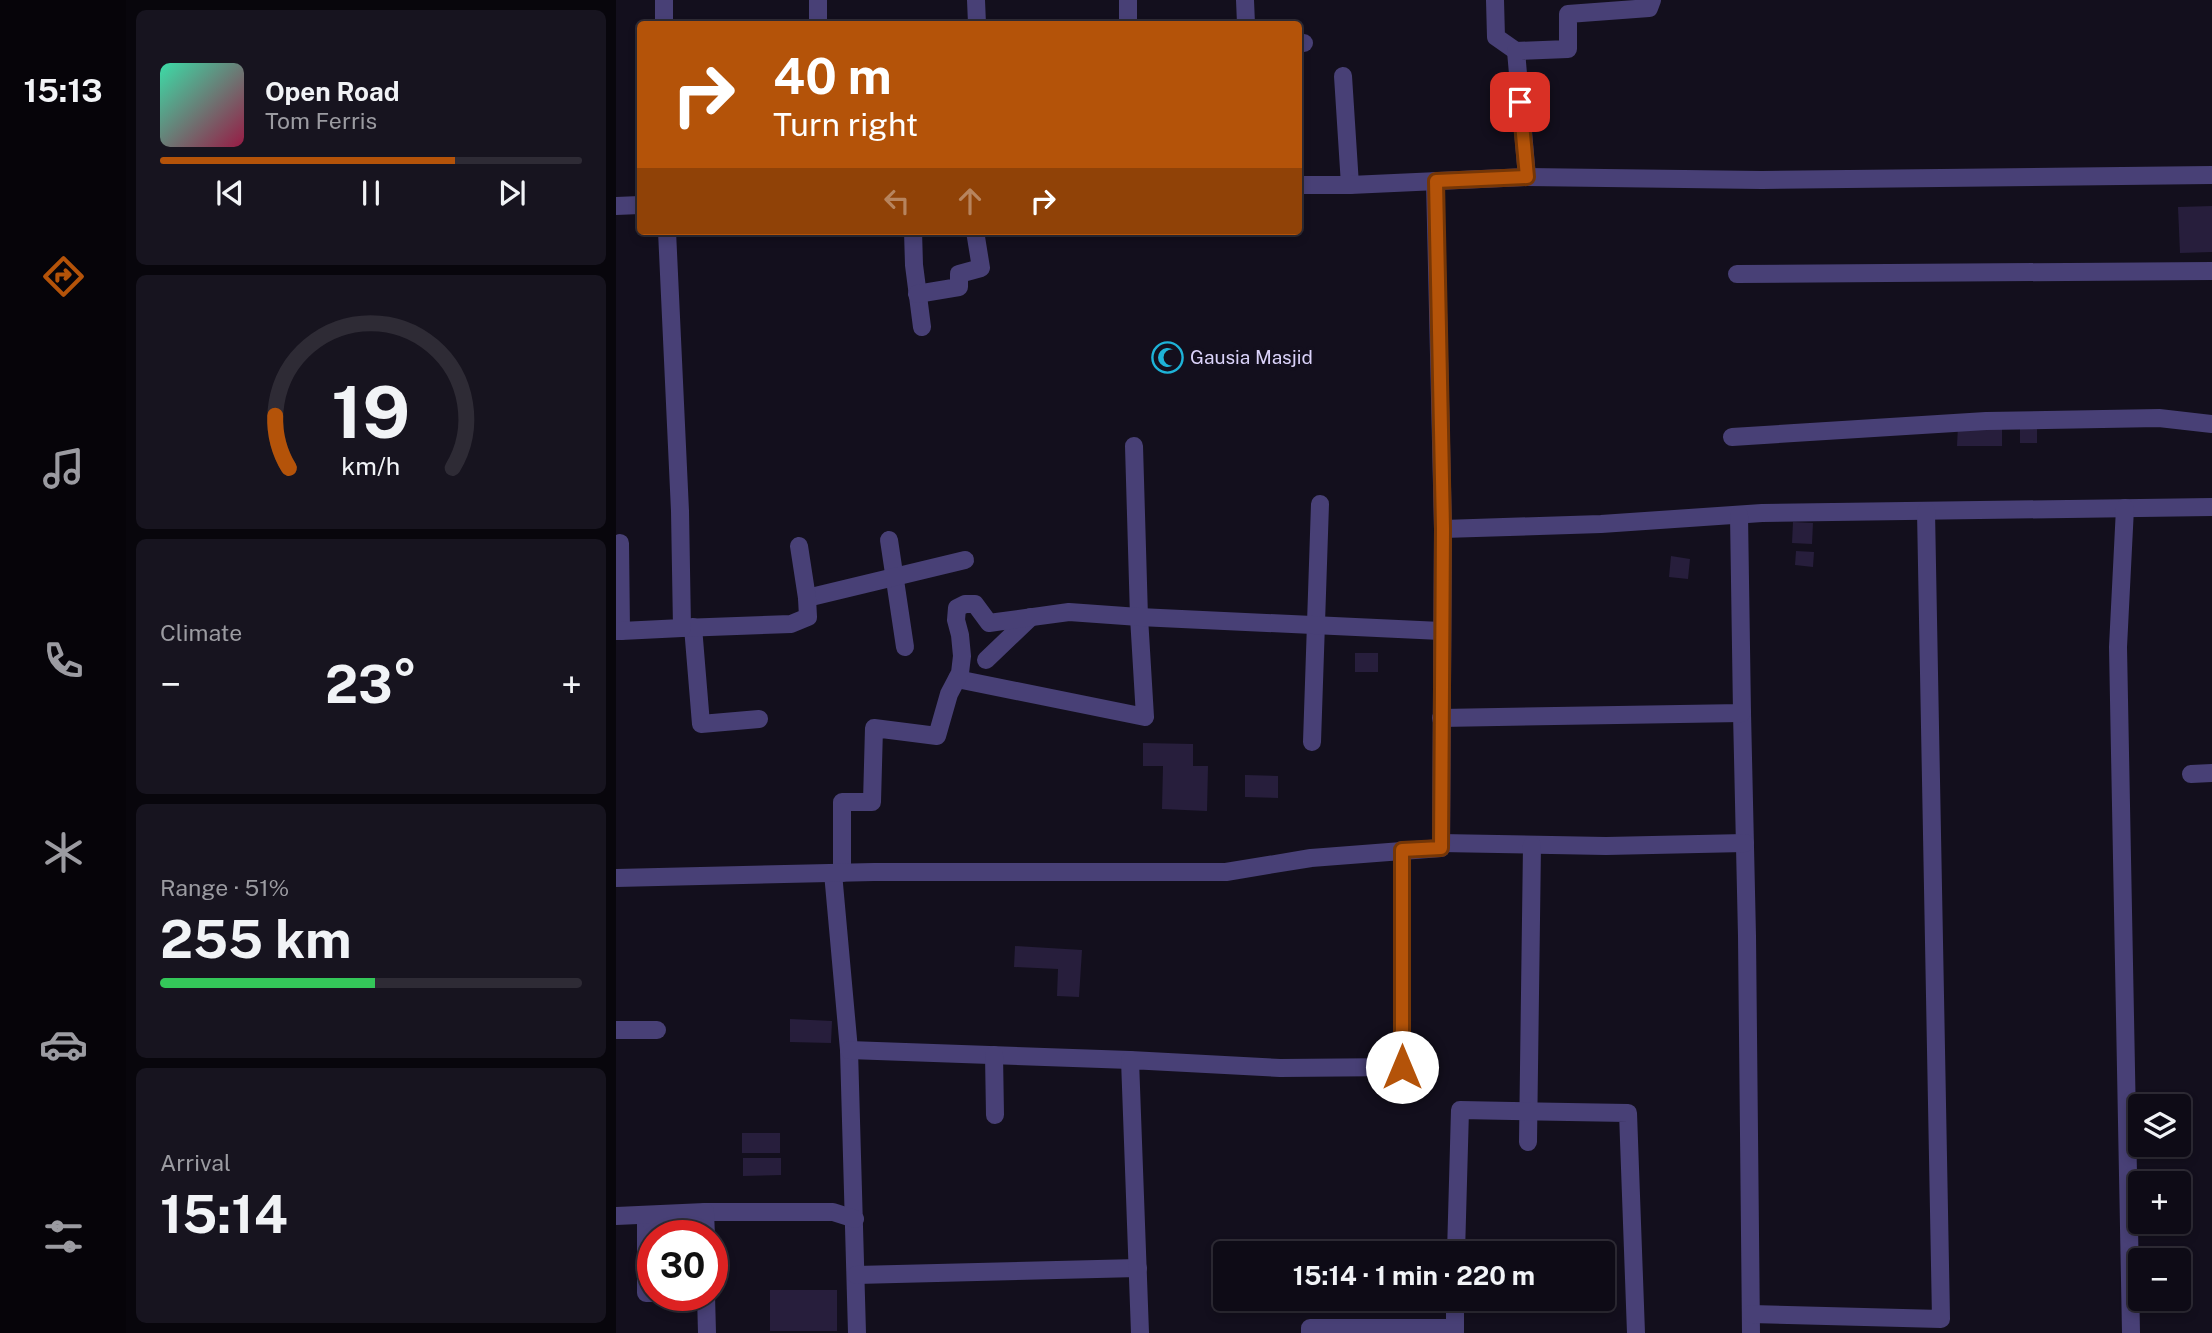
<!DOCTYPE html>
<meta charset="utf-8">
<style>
:root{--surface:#0e0b16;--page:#17141f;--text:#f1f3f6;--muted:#9b9ba1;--line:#2e2b35;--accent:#b45309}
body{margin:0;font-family:"Public Sans",sans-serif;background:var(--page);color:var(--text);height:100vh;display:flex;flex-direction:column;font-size:26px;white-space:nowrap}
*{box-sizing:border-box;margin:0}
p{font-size:23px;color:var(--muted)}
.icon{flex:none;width:38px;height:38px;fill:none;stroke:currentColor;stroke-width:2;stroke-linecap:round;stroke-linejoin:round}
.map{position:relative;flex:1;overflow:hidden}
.details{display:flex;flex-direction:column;gap:10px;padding:10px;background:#08060c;width:490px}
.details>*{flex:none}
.guide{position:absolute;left:21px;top:21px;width:665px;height:214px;border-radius:7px;box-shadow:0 4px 10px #0003,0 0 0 2px var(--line);background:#b45309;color:#fff;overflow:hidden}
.fabs{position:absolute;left:1512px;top:1094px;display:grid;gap:14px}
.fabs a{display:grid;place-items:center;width:63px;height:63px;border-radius:7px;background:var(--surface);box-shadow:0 4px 10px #0003,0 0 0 2px var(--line);font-size:35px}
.speed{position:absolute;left:21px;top:1220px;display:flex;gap:14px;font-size:35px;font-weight:700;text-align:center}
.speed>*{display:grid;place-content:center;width:91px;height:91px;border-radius:50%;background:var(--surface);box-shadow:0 4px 10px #0003,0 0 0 2px var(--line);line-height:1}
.speed .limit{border:10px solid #d22;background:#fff;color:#111}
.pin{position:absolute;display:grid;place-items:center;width:60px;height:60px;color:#fff;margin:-30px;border-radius:14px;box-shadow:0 4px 10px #0006}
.me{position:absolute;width:77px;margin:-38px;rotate:0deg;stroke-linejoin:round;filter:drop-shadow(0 0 5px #0008)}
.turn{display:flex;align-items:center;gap:24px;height:147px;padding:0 21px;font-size:32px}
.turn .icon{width:91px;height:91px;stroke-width:2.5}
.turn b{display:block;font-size:49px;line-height:60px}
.lanes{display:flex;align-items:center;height:66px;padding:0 21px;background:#0003;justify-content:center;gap:35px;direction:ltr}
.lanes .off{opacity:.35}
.big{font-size:52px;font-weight:700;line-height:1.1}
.details .card{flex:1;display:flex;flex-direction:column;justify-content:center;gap:10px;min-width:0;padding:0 24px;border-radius:10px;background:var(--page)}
.details .dial{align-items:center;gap:0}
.dial svg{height:182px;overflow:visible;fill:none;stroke:var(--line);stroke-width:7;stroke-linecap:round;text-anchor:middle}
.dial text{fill:var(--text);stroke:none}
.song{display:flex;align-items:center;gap:21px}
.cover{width:84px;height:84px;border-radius:10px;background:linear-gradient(135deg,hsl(160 70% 55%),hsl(340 70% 35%))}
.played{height:7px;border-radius:4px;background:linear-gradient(90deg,var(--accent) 70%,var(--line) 70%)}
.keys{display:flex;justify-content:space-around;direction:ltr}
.heat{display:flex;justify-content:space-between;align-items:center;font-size:38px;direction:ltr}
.charge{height:10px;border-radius:5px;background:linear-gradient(90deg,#34c759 51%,var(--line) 0)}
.trip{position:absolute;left:597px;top:1241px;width:402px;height:70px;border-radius:7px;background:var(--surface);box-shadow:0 4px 10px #0003,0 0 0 2px var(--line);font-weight:700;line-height:70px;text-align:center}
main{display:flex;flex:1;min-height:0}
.dock{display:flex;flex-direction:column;width:126px;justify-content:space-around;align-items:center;background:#060409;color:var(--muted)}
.dock .icon{width:49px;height:49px}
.dock .current{color:var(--accent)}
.dock b{font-size:32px;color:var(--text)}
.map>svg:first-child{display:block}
</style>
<main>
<nav class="dock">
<b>15:13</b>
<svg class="icon current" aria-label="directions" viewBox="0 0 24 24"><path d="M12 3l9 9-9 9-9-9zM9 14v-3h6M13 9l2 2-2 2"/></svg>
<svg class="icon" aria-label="music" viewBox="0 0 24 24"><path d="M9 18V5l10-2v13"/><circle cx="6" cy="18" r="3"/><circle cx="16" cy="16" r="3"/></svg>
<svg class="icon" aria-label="phone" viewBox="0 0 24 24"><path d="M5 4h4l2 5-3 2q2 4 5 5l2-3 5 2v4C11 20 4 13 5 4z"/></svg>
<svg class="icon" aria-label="climate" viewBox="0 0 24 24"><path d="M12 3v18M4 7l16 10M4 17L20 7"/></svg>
<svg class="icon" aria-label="car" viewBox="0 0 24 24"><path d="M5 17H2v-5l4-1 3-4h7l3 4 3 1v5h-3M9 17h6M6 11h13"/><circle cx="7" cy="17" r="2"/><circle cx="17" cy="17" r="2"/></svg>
<svg class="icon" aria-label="filters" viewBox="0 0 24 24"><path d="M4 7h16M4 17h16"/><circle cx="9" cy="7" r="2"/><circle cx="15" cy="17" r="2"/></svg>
</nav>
<section class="details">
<div class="card">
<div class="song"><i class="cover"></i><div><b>Open Road</b><p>Tom Ferris</p></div></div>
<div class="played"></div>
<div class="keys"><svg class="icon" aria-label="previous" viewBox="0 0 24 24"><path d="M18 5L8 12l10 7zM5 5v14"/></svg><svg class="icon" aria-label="pause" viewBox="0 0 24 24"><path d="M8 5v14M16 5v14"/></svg><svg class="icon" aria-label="next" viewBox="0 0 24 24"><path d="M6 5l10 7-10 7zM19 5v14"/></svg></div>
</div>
<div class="card dial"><svg viewBox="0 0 100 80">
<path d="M14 69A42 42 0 1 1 86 69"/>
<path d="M14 69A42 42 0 0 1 8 46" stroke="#b45309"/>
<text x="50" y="56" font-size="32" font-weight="700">19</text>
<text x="50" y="72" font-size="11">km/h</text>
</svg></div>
<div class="card"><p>Climate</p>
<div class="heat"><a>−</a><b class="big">23°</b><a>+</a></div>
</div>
<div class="card"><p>Range · 51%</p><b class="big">255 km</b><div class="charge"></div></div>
<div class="card"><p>Arrival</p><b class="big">15:14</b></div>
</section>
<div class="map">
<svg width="1596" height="1333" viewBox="0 0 1596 1333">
<rect width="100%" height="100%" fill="#130f1d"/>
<g fill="#271e3c">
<polygon points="1596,206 1596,252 1564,253 1562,207"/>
<rect x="1404" y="422" width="17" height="21"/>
<polygon points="1342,426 1386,427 1386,446 1341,446"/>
<polygon points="1177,522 1197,523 1196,544 1176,543"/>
<polygon points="1180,551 1198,552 1197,567 1179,565"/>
<polygon points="1055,556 1074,559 1072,579 1053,577"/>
<rect x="739" y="653" width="23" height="19"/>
<polygon points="527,743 577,744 577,766 592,766 591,811 546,809 547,766 527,766"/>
<polygon points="629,775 662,776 662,798 629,797"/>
<polygon points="399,946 466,950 463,997 441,996 442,969 398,967"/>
<polygon points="174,1019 216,1021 215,1043 174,1042"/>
<rect x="126" y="1133" width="38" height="20"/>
<polygon points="127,1158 165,1158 165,1175 127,1176"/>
<rect x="154" y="1290" width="67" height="41"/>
</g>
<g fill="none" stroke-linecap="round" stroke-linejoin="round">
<g stroke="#484076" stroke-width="18">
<polyline points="202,0 202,24"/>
<polyline points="360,0 361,24"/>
<polyline points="512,0 512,24"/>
<polyline points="629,0 630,24"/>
<polyline points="879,0 880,37 900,51"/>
<polyline points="48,24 48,0"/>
<polyline points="682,43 688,43"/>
<polyline points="727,76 734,185"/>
<polyline points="911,177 1146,180 1596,175"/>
<polyline points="819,181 827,529 985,524 1146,513 1596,507"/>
<polyline points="682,185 734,185 911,177 900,51 952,49 952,14 1033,8 1036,0"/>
<polyline points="0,206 24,205"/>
<polyline points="297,231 298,265 306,327"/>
<polyline points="1121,274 1596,271"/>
<polyline points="301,294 343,287 343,274 365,268 359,231"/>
<polyline points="1116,437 1370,421 1543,418 1596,424"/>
<polyline points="1509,508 1502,647 1515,1333"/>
<polyline points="273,540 289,647"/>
<polyline points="191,598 349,560"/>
<polyline points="77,627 85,724 143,719"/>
<polyline points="66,628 175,624 192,617 191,598 183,546"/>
<polyline points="0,631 5,631 4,543"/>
<polyline points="5,631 66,628 64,511 51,231"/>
<polyline points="370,660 415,617"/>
<polyline points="341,679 529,717 523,617 518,446"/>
<polyline points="1126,713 1131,936 1135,1333"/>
<polyline points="825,718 1126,713 1123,515"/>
<polyline points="696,742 704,504"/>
<polyline points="1575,774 1596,773"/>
<polyline points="825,843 990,846 1129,843"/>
<polyline points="217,873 233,1050 241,1333"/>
<polyline points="226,873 226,802 256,802 258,728 321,736 333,694 344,673 346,656 344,635 340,620 341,608 349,604 359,604 373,623 453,612 523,617 825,631"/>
<polyline points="0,878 258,872 610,872 695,858 825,848 827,529"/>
<polyline points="0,1030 41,1030"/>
<polyline points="233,1050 514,1060"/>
<polyline points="378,1055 379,1115"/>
<polyline points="912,1142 916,845"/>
<polyline points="89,1212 217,1212 239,1219"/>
<polyline points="30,1215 30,1293 37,1293"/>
<polyline points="30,1215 46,1236"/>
<polyline points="0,1216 89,1212 90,1236"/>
<polyline points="840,1253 844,1110 1012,1113 1020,1333"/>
<polyline points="240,1275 522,1268"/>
<polyline points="90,1295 91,1333"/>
<polyline points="1135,1314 1325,1319 1310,511"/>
<polyline points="524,1333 514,1060 664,1068 786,1067 786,850"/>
<polyline points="694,1333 694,1328 839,1328"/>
<polyline points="839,1333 839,1298"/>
</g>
</g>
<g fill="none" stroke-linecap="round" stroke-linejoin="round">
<defs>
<polyline id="route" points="786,1067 786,850 825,848 827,529 820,181 911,177 904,102"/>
</defs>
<use href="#route" stroke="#753606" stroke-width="18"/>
<use href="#route" stroke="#b45309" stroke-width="12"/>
</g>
<defs>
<symbol id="mosque-ring" viewBox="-11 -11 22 22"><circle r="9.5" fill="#130f1d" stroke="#1eb3d8" stroke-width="1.5"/><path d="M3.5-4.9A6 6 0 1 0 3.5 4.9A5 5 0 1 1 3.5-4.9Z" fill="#1eb3d8"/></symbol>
</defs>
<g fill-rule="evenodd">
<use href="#mosque-ring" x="534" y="340" width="35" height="35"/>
</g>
<g text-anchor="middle" stroke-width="7" stroke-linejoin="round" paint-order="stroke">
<g font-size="19" fill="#dad2f9" stroke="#130f1d" text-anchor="start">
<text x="574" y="364">Gausia Masjid</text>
</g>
</g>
</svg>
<div class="fabs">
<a><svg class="icon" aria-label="layers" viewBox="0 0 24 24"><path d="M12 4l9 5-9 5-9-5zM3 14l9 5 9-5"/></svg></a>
<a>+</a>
<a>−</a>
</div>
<div class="speed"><div class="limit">30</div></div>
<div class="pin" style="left:904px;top:102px;background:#d93025"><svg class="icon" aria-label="arrive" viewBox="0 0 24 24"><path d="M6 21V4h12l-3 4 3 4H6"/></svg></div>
<svg class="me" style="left:786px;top:1067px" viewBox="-20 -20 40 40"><circle r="19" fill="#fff"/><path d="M0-13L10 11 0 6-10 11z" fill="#b45309"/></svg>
<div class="trip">15:14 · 1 min · 220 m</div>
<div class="guide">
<div class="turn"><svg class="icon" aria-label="right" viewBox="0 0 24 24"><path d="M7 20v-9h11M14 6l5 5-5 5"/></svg><div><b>40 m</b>Turn right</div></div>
<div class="lanes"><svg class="icon off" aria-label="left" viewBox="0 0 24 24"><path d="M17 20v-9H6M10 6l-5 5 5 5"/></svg><svg class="icon off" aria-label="ahead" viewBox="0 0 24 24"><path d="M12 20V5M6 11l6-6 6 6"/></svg><svg class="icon" aria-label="right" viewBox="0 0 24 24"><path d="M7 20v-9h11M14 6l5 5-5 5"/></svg></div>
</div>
</div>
</main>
